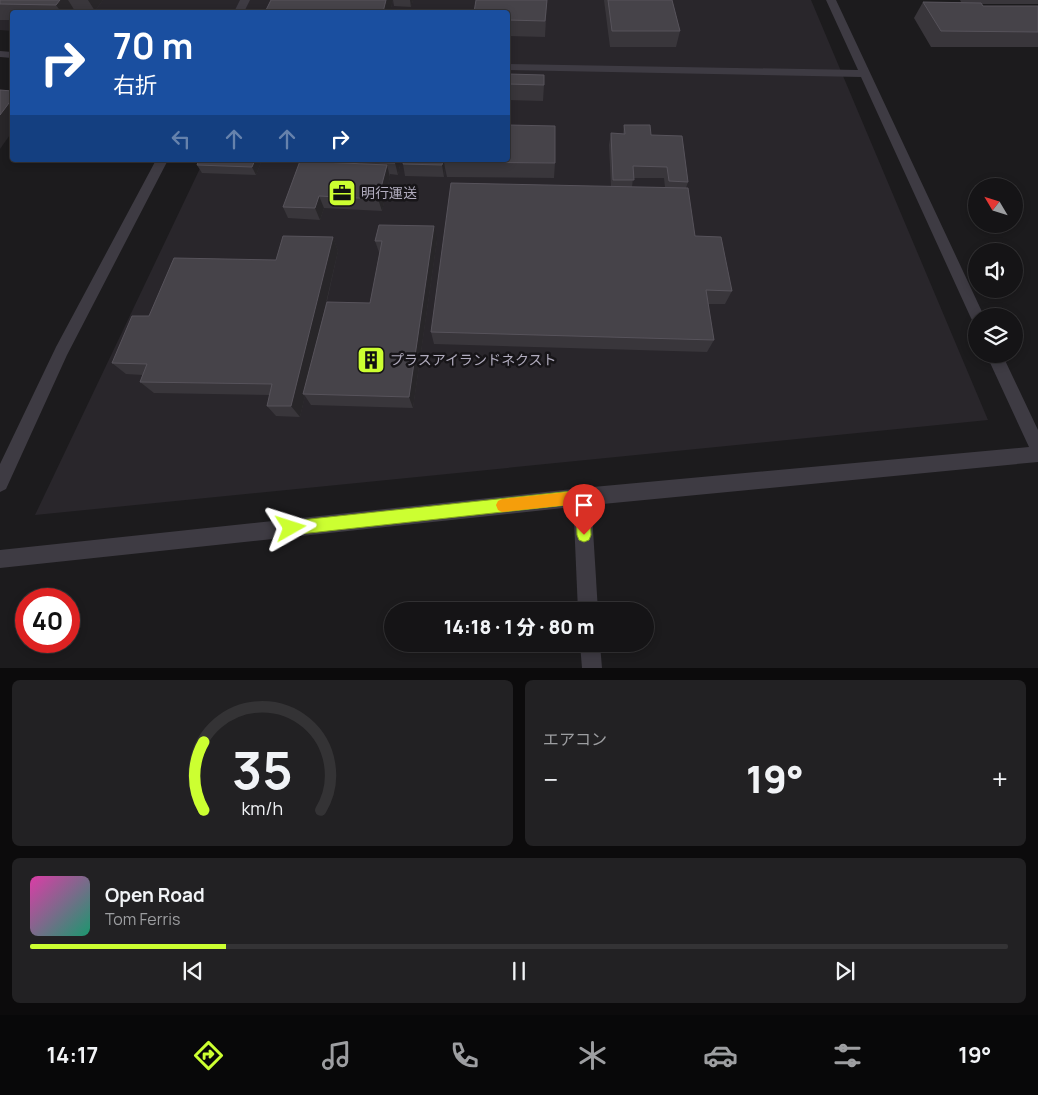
<!DOCTYPE html>
<html lang="ja">
<meta charset="utf-8">
<style>
:root{--surface:#151416;--page:#222123;--text:#f1f3f6;--muted:#9d9ea1;--line:#343335;--accent:#ccff31}
body{margin:0;font-family:Manrope,"Noto Sans JP",sans-serif;background:var(--page);color:var(--text);height:100vh;display:flex;flex-direction:column;font-size:19px;white-space:nowrap}
*{box-sizing:border-box;margin:0}
p{font-size:16px;color:var(--muted)}
.icon{flex:none;width:28px;height:28px;fill:none;stroke:currentColor;stroke-width:2;stroke-linecap:round;stroke-linejoin:round}
.map{position:relative;height:668px;overflow:hidden}
.drawer{display:flex;flex-direction:column;gap:12px;padding:12px;background:#0c0b0c;flex:1}
.drawer>*{flex:none}
.guide{position:absolute;left:10px;top:10px;width:500px;height:152px;border-radius:5px;box-shadow:0 2px 8px #0003,0 0 0 1px var(--line);background:#1a4fa0;color:#fff;overflow:hidden}
.needle{width:32px;rotate:308deg}
.fabs{position:absolute;left:968px;top:178px;display:grid;gap:10px}
.fabs a{display:grid;place-items:center;width:55px;height:55px;border-radius:50%;background:var(--surface);box-shadow:0 2px 8px #0003,0 0 0 1px var(--line);font-size:25px}
.speed{position:absolute;left:15px;top:588px;display:flex;gap:10px;font-size:25px;font-weight:700;text-align:center}
.speed>*{display:grid;place-content:center;width:65px;height:65px;border-radius:50%;background:var(--surface);box-shadow:0 2px 8px #0003,0 0 0 1px var(--line);line-height:1}
.speed .limit{border:8px solid #d22;background:#fff;color:#111}
.pin{position:absolute;display:grid;place-items:center;width:42px;height:42px;color:#fff;margin:-51px -21px;border-radius:50% 50% 50% 0;rotate:-45deg;box-shadow:0 0 5px #0007}
.pin .icon{rotate:45deg}
.me{position:absolute;width:55px;margin:-28px;rotate:84deg;stroke-linejoin:round;filter:drop-shadow(0 0 4px #0008)}
.turn{display:flex;align-items:center;gap:18px;height:105px;padding:0 20px;font-size:22px}
.turn .icon{width:65px;height:65px;stroke-width:2.5}
.turn b{display:block;font-size:35px;line-height:42px}
.lanes{display:flex;align-items:center;height:48px;padding:0 20px;background:#0003;justify-content:center;gap:25px;direction:ltr}
.lanes .off{opacity:.35}
.big{font-size:38px;font-weight:800;line-height:1.1}
.drawer .tile{flex:1;display:flex;flex-direction:column;justify-content:center;gap:8px;min-width:0;padding:0 18px;border-radius:8px;background:var(--page)}
.drawer .dial{align-items:center;gap:0}
.dial svg{height:130px;overflow:visible;fill:none;stroke:var(--line);stroke-width:7;stroke-linecap:round;text-anchor:middle}
.dial text{fill:var(--text);stroke:none}
.song{display:flex;align-items:center;gap:15px}
.cover{width:60px;height:60px;border-radius:8px;background:linear-gradient(135deg,hsl(320 70% 55%),hsl(160 70% 35%))}
.played{height:5px;border-radius:2px;background:linear-gradient(90deg,var(--accent) 20%,var(--line) 20%)}
.keys{display:flex;justify-content:space-around;direction:ltr}
.heat{display:flex;justify-content:space-between;align-items:center;font-size:28px;direction:ltr}
.drawer .tiles{flex:1;display:grid;gap:12px;grid-template-columns:1fr 1fr}
.tile:last-child{grid-column:span 2}
.trip{position:absolute;left:384px;top:602px;width:270px;height:50px;border-radius:25px;background:var(--surface);box-shadow:0 2px 8px #0003,0 0 0 1px var(--line);font-weight:800;line-height:50px;text-align:center}
.tabs{display:flex;height:80px;justify-content:space-around;align-items:center;background:#080809;color:var(--muted)}
.tabs .icon{width:35px;height:35px}
.tabs .active{color:var(--accent)}
.tabs b{font-size:22px;color:var(--text)}
.map>svg:first-child{display:block}
</style>
<div class="map">
<svg width="1038" height="668" viewBox="0 0 1038 668">
<rect width="100%" height="100%" fill="#1c1b1d"/>
<polygon fill="#29262b" points="0,0 811,0 988,420 35,515 204,160 508,160 508,12 12,12 12,31 0,30"/>
<g fill="none" stroke-linecap="round" stroke-linejoin="round">
<g fill="#3e3b43" fill-rule="evenodd">
<polygon points="582,488 588,491 591,497 598,611 578,611 573,497 576,491"/>
<polygon points="580,644 600,644 602,668 582,668"/>
</g>
<g fill="#3e3b43" fill-rule="evenodd">
<polygon points="240,0 250,0 244,12 234,12"/>
<polygon points="826,0 836,0 984,316 976,316 976,322 972,320 970,316 861,77 508,70 508,64 858,70"/>
<polygon points="0,51 12,52 12,58 0,57"/>
<polygon points="156,160 168,160 67,355 6,489 0,492 0,464 56,347"/>
<polygon points="986,354 1002,354 1038,430 1038,462 582,506 0,568 0,550 582,488 1029,447"/>
</g>
</g>
<g fill="#39363b" fill-rule="evenodd">
<polygon points="0,0 103,0 95,11 75,11 73,12 12,12 12,20 0,20"/>
<polygon points="271,0 413,0 411,7 394,6 393,0 390,12 267,12 266,10"/>
<polygon points="547,0 545,37 508,36 508,12"/>
<polygon points="604,0 672,0 680,31 676,47 610,47"/>
<polygon points="960,0 1038,0 1038,4 982,4 983,6 1038,6 1038,47 931,47 914,18 923,2 961,2"/>
<polygon points="508,74 544,85 543,101 508,100"/>
<path d="M 624,125 L 651,135 L 688,182 L 686,188 L 695,236 L 732,291 L 725,304 L 708,304 L 714,340 L 707,352 L 434,344 L 431,332 L 611,186 L 609,145 L 611,133 L 623,134 ZM 633,178 L 664,178 L 665,187 L 632,187 Z"/>
<polygon points="199,160 262,160 256,175 202,173 197,165"/>
<polygon points="315,160 401,160 398,175 390,174 390,177 382,211 324,208 320,220 288,218 283,207 316,162"/>
<polygon points="404,160 555,163 554,178 447,177 445,168 444,177 405,176 403,164"/>
<polygon points="333,237 338,251 325,310 370,303 380,255 375,241 437,240 413,408 311,405 305,396 300,417 276,416 267,406 270,395 154,393 140,382 143,375 126,374 112,363 149,316 276,260"/>
</g>
<g fill="#282629">
<polygon points="60,0 68,0 75,11 73,12 61,12 56,5"/>
<polygon points="88,0 103,0 95,11"/>
<polygon points="386,0 393,0 390,12 383,12"/>
<polygon points="410,0 413,0 411,7"/>
<polygon points="12,99 12,132 0,149 0,115"/>
<polygon points="255,160 262,160 256,175 252,167"/>
<polygon points="356,160 364,160 360,162 362,169 360,173"/>
<polygon points="396,160 401,160 398,175 395,163"/>
<polygon points="443,160 446,160 444,162 445,168 444,177 442,165"/>
<polygon points="387,165 390,177 382,211 378,199"/>
<polygon points="319,196 324,208 320,220 315,208"/>
<polygon points="434,226 437,240 413,408 409,397"/>
<polygon points="333,237 338,251 305,394 303,394 305,396 300,417 291,406"/>
</g>
<g fill="#464349" stroke="#57535b">
<polygon points="0,0 60,0 56,5 0,4"/>
<polygon points="271,0 386,0 383,12 266,10"/>
<polygon points="476,0 547,0 545,21 508,20 508,12 474,12"/>
<polygon points="608,0 672,0 680,31 612,31"/>
<polygon points="923,2 981,3 983,6 1038,6 1038,32 941,31"/>
<polygon points="508,74 544,75 544,85 508,84 508,94"/>
<polygon points="0,90 12,91 12,99 0,115"/>
<polygon points="508,125 555,126 555,163 444,162 445,160 508,160"/>
<polygon points="624,125 650,125 651,135 682,136 688,182 669,181 667,167 633,166 634,180 613,180 611,133 625,134"/>
<polygon points="199,160 255,160 252,167 197,165"/>
<polygon points="360,160 396,160 395,163 360,162"/>
<polygon points="404,160 443,160 442,165 403,164"/>
<polygon points="300,161 387,165 378,199 319,196 315,208 283,207"/>
<polygon points="451,183 688,188 695,236 721,237 732,291 706,290 714,340 431,332"/>
<polygon points="379,225 434,226 409,397 303,394 327,302 370,303 382,241 375,241"/>
<polygon points="283,236 333,237 291,406 267,406 272,384 140,382 147,364 112,363 132,316 149,316 174,258 276,260"/>
</g>
<polygon fill="#ccff31" stroke="#85a620" points="582,490 587,492 589,497 591,535 589,540 584,542 579,540 577,535 576,504 291,535 286,533 284,528 286,523 291,521"/>
<polygon fill="#f59e0b" points="568,492 573,494 575,498 573,503 568,505 502,512 498,510 496,505 498,501 502,499"/>
<defs>
<symbol id="office-square" viewBox="-11 -11 22 22"><rect x="-9" y="-9" width="18" height="18" rx="4" fill="#ccff31" stroke="#171518"/><path d="M-6-3h4V-5.5h4V-3h4V5H-6ZM-1-4.5V-3h2v-1.5ZM-6 0V1H6V0Z" fill="#111"/></symbol>
<symbol id="building-square" viewBox="-11 -11 22 22"><rect x="-9" y="-9" width="18" height="18" rx="4" fill="#ccff31" stroke="#171518"/><path d="M-4-6H4V6H1V3H-1V6H-4ZM-2.5-4.3h1.7v1.8h-1.7ZM.8-4.3h1.7v1.8H.8ZM-2.5-1h1.7V.8h-1.7ZM.8-1h1.7V.8H.8Z" fill="#111"/></symbol>
</defs>
<g fill-rule="evenodd">
<use href="#office-square" x="326" y="177" width="32" height="32"/>
<use href="#building-square" x="355" y="344" width="32" height="32"/>
</g>
<g text-anchor="middle" stroke-width="5" stroke-linejoin="round" paint-order="stroke">
<g font-size="14" fill="#b1acbe" stroke="#171518" text-anchor="start">
<text x="361" y="198">明行運送</text>
<text x="390" y="365">プラスアイランドネクスト</text>
</g>
</g>
</svg>
<div class="fabs">
<a><svg class="needle" viewBox="-14 -14 28 28"><path d="M0-13l5 13h-10z" fill="#e53935"/><path d="M0 13l5-13h-10z" fill="#9d9ea1"/></svg></a>
<a><svg class="icon" aria-label="sound" viewBox="0 0 24 24"><path d="M4 9h4l5-4v14l-5-4H4zM17 9q2 3 0 6"/></svg></a>
<a><svg class="icon" aria-label="layers" viewBox="0 0 24 24"><path d="M12 4l9 5-9 5-9-5zM3 14l9 5 9-5"/></svg></a>
</div>
<div class="speed"><div class="limit">40</div></div>
<div class="pin" style="left:584px;top:535px;background:#d93025"><svg class="icon" aria-label="arrive" viewBox="0 0 24 24"><path d="M6 21V4h12l-3 4 3 4H6"/></svg></div>
<svg class="me" style="left:291px;top:528px" viewBox="-20 -20 40 40"><path d="M0-17L14 15 0 8-14 15z" fill="#ccff31" stroke="#fff" stroke-width="4"/></svg>
<div class="trip">14:18 · 1 分 · 80 m</div>
<div class="guide">
<div class="turn"><svg class="icon" aria-label="right" viewBox="0 0 24 24"><path d="M7 20v-9h11M14 6l5 5-5 5"/></svg><div><b>70 m</b>右折</div></div>
<div class="lanes"><svg class="icon off" aria-label="left" viewBox="0 0 24 24"><path d="M17 20v-9H6M10 6l-5 5 5 5"/></svg><svg class="icon off" aria-label="ahead" viewBox="0 0 24 24"><path d="M12 20V5M6 11l6-6 6 6"/></svg><svg class="icon off" aria-label="ahead" viewBox="0 0 24 24"><path d="M12 20V5M6 11l6-6 6 6"/></svg><svg class="icon" aria-label="right" viewBox="0 0 24 24"><path d="M7 20v-9h11M14 6l5 5-5 5"/></svg></div>
</div>
</div>
<section class="drawer">
<div class="tiles">
<div class="tile dial"><svg viewBox="0 0 100 80">
<path d="M14 69A42 42 0 1 1 86 69"/>
<path d="M14 69A42 42 0 0 1 14 27" stroke="#ccff31"/>
<text x="50" y="56" font-size="32" font-weight="700">35</text>
<text x="50" y="72" font-size="11">km/h</text>
</svg></div>
<div class="tile"><p>エアコン</p>
<div class="heat"><a>−</a><b class="big">19°</b><a>+</a></div>
</div>
<div class="tile">
<div class="song"><i class="cover"></i><div><b>Open Road</b><p>Tom Ferris</p></div></div>
<div class="played"></div>
<div class="keys"><svg class="icon" aria-label="previous" viewBox="0 0 24 24"><path d="M18 5L8 12l10 7zM5 5v14"/></svg><svg class="icon" aria-label="pause" viewBox="0 0 24 24"><path d="M8 5v14M16 5v14"/></svg><svg class="icon" aria-label="next" viewBox="0 0 24 24"><path d="M6 5l10 7-10 7zM19 5v14"/></svg></div>
</div>
</div>
</section>
<nav class="tabs">
<b>14:17</b>
<svg class="icon active" aria-label="directions" viewBox="0 0 24 24"><path d="M12 3l9 9-9 9-9-9zM9 14v-3h6M13 9l2 2-2 2"/></svg>
<svg class="icon" aria-label="music" viewBox="0 0 24 24"><path d="M9 18V5l10-2v13"/><circle cx="6" cy="18" r="3"/><circle cx="16" cy="16" r="3"/></svg>
<svg class="icon" aria-label="phone" viewBox="0 0 24 24"><path d="M5 4h4l2 5-3 2q2 4 5 5l2-3 5 2v4C11 20 4 13 5 4z"/></svg>
<svg class="icon" aria-label="climate" viewBox="0 0 24 24"><path d="M12 3v18M4 7l16 10M4 17L20 7"/></svg>
<svg class="icon" aria-label="car" viewBox="0 0 24 24"><path d="M5 17H2v-5l4-1 3-4h7l3 4 3 1v5h-3M9 17h6M6 11h13"/><circle cx="7" cy="17" r="2"/><circle cx="17" cy="17" r="2"/></svg>
<svg class="icon" aria-label="filters" viewBox="0 0 24 24"><path d="M4 7h16M4 17h16"/><circle cx="9" cy="7" r="2"/><circle cx="15" cy="17" r="2"/></svg>
<b>19°</b>
</nav>
